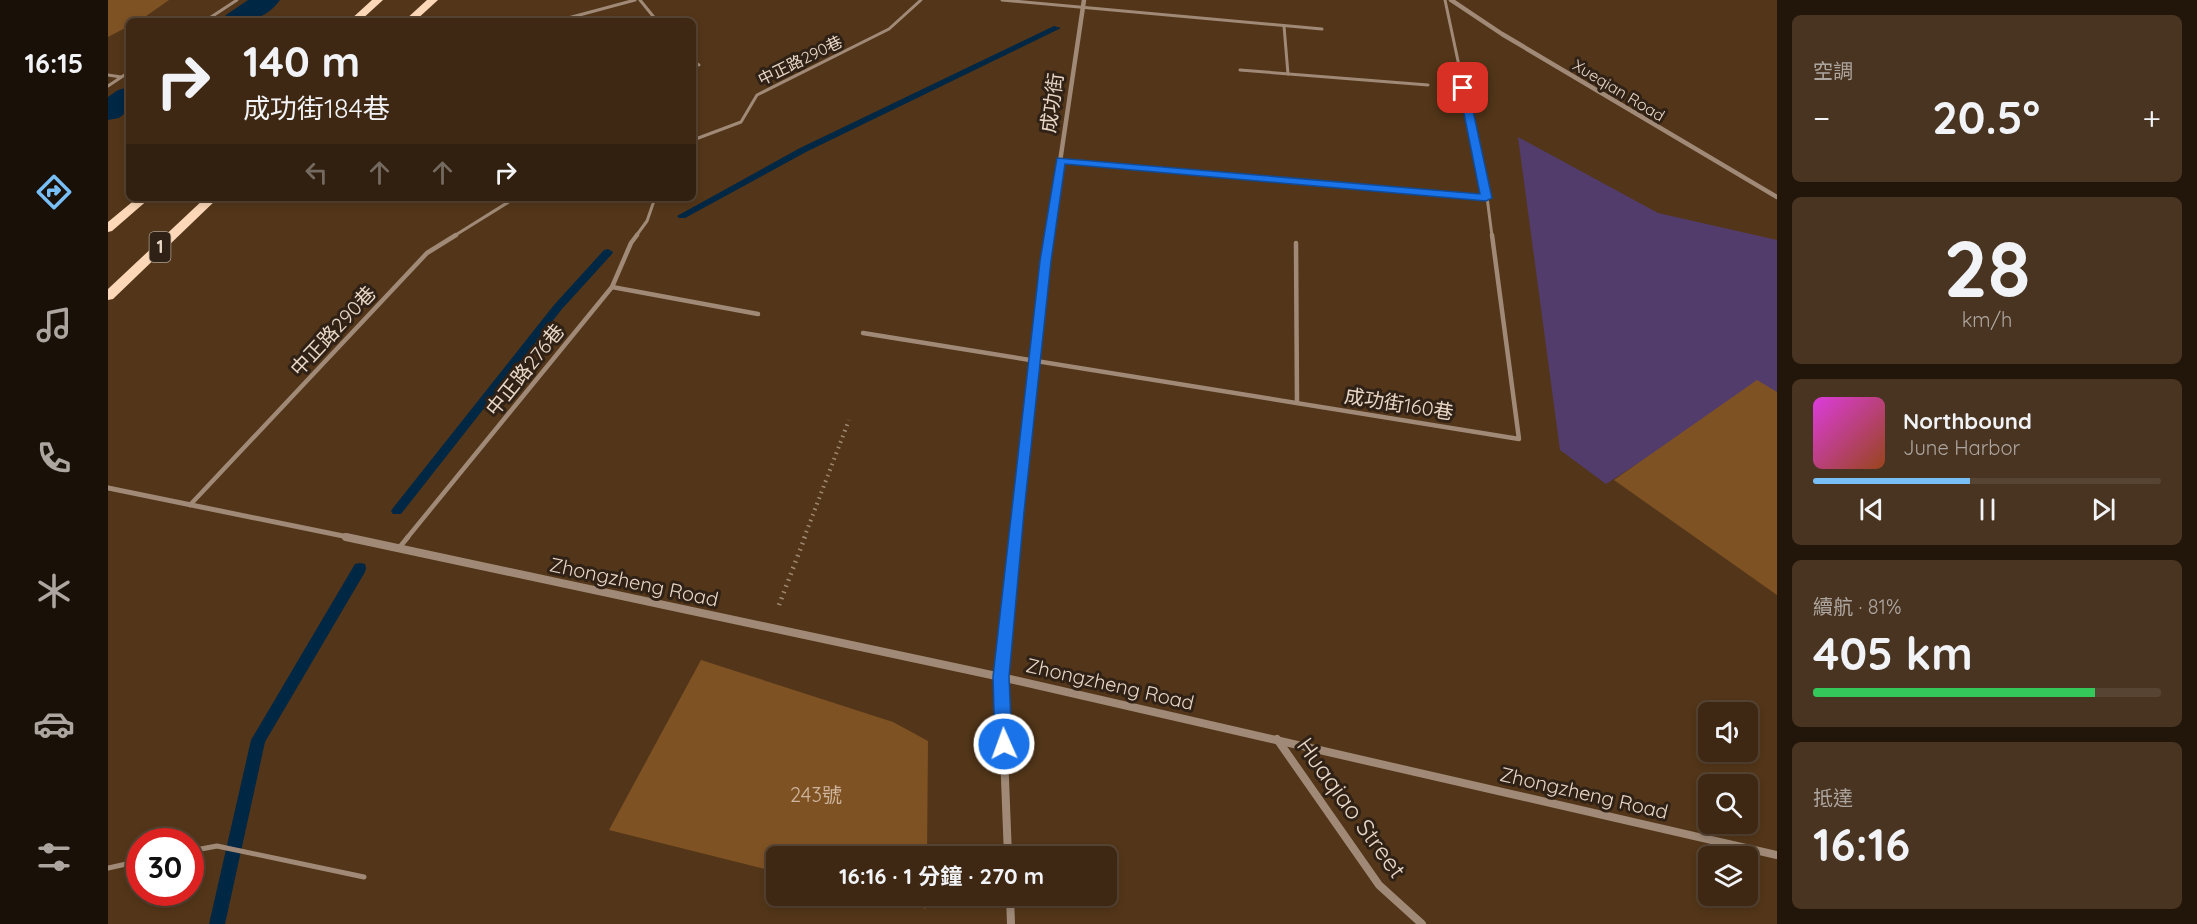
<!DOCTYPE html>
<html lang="zh-TW">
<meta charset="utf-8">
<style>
:root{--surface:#3e2813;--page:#493421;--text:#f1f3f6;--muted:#ada6a0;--line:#574433;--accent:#78bff8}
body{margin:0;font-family:Quicksand,"Noto Sans TC",sans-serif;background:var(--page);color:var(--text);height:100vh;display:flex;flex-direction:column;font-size:22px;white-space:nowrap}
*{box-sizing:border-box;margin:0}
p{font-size:20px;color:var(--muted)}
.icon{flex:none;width:33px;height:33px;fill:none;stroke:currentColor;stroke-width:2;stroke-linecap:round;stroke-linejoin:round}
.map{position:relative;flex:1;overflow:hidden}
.side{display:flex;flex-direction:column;gap:15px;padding:15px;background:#22160a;width:420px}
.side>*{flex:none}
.hud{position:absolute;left:18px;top:18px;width:570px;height:183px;border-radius:9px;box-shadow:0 3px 9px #0003,0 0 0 2px var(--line);background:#3e2813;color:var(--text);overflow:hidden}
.tools{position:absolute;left:1590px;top:702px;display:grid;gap:12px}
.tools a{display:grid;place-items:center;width:60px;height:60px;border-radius:9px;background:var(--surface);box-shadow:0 3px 9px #0003,0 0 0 2px var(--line);font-size:30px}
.speed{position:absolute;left:18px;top:828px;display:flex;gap:12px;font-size:30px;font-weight:700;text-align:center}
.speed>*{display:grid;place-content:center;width:78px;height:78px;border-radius:50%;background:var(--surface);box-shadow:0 3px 9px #0003,0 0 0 2px var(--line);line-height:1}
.speed .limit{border:9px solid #d22;background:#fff;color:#111}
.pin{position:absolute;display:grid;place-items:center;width:51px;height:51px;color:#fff;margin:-26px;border-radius:12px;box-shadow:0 3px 9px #0006}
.me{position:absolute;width:66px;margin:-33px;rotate:358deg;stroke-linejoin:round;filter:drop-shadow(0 0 4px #0008)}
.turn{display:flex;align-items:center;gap:21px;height:126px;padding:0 18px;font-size:27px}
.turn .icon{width:78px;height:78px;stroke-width:2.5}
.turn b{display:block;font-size:42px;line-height:51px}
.lanes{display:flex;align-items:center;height:57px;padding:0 18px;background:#0003;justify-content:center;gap:30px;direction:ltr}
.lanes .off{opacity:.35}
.big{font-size:45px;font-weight:700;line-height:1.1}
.side .widget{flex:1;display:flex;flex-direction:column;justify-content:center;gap:9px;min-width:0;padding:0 21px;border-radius:9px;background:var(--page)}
.side .dial{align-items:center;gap:0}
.dial b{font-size:78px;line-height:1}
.song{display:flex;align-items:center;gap:18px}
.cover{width:72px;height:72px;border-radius:9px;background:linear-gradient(135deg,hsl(300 70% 55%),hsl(20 70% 35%))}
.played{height:6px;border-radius:3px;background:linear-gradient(90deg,var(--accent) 45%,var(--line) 45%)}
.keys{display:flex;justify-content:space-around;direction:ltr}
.heat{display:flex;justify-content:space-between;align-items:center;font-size:33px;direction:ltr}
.charge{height:9px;border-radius:4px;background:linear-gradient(90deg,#34c759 81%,var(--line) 0)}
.trip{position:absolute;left:658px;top:846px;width:351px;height:60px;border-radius:9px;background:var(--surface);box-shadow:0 3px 9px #0003,0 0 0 2px var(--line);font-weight:700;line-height:60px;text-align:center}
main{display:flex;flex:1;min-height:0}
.dock{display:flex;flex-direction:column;width:108px;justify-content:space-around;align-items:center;background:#191008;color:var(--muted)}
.dock .icon{width:42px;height:42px}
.dock .selected{color:var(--accent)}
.dock b{font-size:27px;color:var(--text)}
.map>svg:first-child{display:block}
</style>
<main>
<nav class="dock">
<b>16:15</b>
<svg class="icon selected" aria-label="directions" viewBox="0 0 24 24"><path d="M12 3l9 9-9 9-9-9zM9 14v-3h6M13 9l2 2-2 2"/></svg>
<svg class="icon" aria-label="music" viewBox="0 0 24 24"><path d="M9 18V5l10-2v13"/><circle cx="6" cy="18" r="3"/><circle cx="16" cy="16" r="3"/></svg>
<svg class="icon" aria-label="phone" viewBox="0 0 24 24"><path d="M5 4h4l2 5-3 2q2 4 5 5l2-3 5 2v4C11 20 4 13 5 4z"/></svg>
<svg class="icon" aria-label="climate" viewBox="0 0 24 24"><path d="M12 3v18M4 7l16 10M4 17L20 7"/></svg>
<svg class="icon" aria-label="car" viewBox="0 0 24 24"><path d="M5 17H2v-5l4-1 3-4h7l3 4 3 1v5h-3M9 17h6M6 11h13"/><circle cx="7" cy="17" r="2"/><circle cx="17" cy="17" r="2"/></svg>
<svg class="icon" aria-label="filters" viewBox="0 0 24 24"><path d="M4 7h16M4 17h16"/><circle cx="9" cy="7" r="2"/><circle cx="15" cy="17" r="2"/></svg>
</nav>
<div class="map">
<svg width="1669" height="924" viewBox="0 0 1669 924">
<rect width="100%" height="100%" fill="#533619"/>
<polygon fill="#523c6c" points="1410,137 1550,213 1669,240 1669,394 1653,384 1498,484 1452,450"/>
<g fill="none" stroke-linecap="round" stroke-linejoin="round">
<g fill="#002744" fill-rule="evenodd">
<polygon points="946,26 953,28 698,152 577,218 571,218 569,216 692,148"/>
<polygon points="500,249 505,252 504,254 454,309 293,514 285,514 283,511 285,508 446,305 496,250"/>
<polygon points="252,563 257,564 258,568 257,572 157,742 117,924 101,924 143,740 247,564"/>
</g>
<g fill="#002744" fill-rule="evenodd">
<path d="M 140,0 L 172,0 C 156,22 138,21 114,21 L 118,15 Z"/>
<polygon points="21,87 21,110 11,118 0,120 0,97 10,90"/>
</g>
</g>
<g fill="#7f5224">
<polygon points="0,0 61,0 34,19 21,21 21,26 0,37"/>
<polygon points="1649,380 1669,392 1669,595 1506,480"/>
<polygon points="593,660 785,722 820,741 819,856 669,856 669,872 501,830"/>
<polygon points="766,896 818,896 818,909"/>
</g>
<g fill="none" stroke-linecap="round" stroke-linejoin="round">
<polyline stroke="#a08973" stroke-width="4" stroke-dasharray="1.5 4.5" stroke-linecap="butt" points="696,538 741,420"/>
<polyline stroke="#a08973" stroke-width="4.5" stroke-dasharray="1.5 5" stroke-linecap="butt" points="671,605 697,537"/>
<g stroke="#a08a77" stroke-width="3">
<polyline points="532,0 549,21"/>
<polyline points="894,0 1214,29"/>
<polyline points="97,21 129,0"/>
<polyline points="449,21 527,0"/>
<polyline points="1176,26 1180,74"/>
<polyline points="585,61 591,65"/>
<polyline points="1132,70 1320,85"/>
<polyline points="0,75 13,77"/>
<polyline points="0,86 21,72"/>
<polyline points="585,140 633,122 649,95 781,29 813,0"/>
<polyline points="952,161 1379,197 1337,0"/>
<polyline points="1379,197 1384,236"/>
<polyline points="346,236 407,198"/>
<polyline points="528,236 539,221 547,198"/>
</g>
<g stroke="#a08a77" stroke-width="4.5">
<polyline points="1188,243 1189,402"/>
<polyline points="504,287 650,314"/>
<polyline points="755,333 1411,439 1384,235"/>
<polyline points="82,505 319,253 348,235"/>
<polyline points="299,538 504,287 523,243 529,235"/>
</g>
<g stroke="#a08a77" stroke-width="5">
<polyline points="290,549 300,537"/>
<polyline points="82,851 109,846 256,877"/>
<polyline points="0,868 32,861"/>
</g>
<g stroke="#a08a77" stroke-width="4.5">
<polyline points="1343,0 1394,34 1669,197"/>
<polyline points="941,236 976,0"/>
</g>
<g stroke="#a08a77" stroke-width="5">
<polyline points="0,488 245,538"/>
<polyline points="906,538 941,235"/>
</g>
<g stroke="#a08a77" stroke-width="8">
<polyline points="238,537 893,677 1669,855"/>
<polyline points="1169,739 1271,885 1314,924"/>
<polyline points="900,856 893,677 906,537"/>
<polyline points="902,896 903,924"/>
</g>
<g fill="#fcd8b8" fill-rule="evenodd">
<polygon points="264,0 275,0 252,21 241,21"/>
<polygon points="319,0 330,0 307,21 296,21"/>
<polygon points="29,198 42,198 4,231 0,232 0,222"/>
<polygon points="97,198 110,198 5,299 0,300 0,289"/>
</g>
</g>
<polygon fill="#1a73e8" stroke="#114b97" stroke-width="1.5" points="1355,85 1360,88 1384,198 1378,201 957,164 943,261 916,512 901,677 904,744 901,750 896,752 890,750 887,744 885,677 932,261 949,158 1372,194 1351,88"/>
<g text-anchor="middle" stroke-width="6" stroke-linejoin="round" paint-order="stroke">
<g font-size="16" fill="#e8d6c6" stroke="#2f2115">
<text transform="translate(692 60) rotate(-26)" y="6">中正路290巷</text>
<text transform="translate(1511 90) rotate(31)" y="6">Xueqian Road</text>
</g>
<rect fill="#2f2115" stroke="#b0a091" stroke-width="1.5" x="41.5" y="232" width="21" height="30" rx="4.5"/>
<g font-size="18" font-weight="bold" fill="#e8d6c6">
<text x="52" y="253">1</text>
</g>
<g font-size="20" fill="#e8d6c6" stroke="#2f2115">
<text transform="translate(944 103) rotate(-82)" y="7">成功街</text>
<text transform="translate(225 331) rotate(-47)" y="7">中正路290巷</text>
<text transform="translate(417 370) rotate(-51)" y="7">中正路276巷</text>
<text transform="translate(1291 404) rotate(9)" y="7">成功街160巷</text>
<text transform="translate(526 582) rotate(12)" y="7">Zhongzheng Road</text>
<text transform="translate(1002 684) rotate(13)" y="7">Zhongzheng Road</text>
<text transform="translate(1476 793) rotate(13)" y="7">Zhongzheng Road</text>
</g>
<g font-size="20" fill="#ceb59e">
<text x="708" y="802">243號</text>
</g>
<g font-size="24" fill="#e8d6c6" stroke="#2f2115">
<text transform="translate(1243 808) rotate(54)" y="8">Huaqiao Street</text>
</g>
</g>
</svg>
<div class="tools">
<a><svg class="icon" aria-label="sound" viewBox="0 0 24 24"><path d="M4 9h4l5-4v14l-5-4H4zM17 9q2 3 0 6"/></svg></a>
<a><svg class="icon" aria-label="search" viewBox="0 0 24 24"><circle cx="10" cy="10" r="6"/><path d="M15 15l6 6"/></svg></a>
<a><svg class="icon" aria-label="layers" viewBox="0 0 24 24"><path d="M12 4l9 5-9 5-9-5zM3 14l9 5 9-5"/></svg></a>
</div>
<div class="speed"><div class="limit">30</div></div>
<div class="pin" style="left:1355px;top:88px;background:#d93025"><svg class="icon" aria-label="arrive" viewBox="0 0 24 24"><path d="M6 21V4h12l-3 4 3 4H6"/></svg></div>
<svg class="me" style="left:896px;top:744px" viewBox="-20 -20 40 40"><circle r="17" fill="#1a73e8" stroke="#fff" stroke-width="3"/><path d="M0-11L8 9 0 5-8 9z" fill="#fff"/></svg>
<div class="trip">16:16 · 1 分鐘 · 270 m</div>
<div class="hud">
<div class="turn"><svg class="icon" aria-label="right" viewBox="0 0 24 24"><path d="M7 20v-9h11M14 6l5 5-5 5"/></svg><div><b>140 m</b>成功街184巷</div></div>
<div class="lanes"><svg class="icon off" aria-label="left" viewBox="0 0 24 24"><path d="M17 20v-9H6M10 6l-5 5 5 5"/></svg><svg class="icon off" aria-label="ahead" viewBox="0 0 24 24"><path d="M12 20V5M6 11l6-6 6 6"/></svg><svg class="icon off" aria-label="ahead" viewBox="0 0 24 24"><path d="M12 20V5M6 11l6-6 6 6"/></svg><svg class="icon" aria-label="right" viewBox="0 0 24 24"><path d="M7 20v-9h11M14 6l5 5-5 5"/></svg></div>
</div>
</div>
<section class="side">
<div class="widget"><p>空調</p>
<div class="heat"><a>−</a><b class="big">20.5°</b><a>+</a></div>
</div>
<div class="widget dial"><b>28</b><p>km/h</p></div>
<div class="widget">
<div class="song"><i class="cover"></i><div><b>Northbound</b><p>June Harbor</p></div></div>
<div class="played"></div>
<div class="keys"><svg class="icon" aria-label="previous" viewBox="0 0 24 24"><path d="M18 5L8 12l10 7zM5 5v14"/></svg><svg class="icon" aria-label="pause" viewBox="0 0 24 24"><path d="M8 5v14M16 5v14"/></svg><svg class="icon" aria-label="next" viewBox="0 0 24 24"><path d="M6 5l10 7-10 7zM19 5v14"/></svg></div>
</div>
<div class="widget"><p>續航 · 81%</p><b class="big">405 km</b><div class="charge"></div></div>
<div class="widget"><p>抵達</p><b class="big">16:16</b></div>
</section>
</main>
